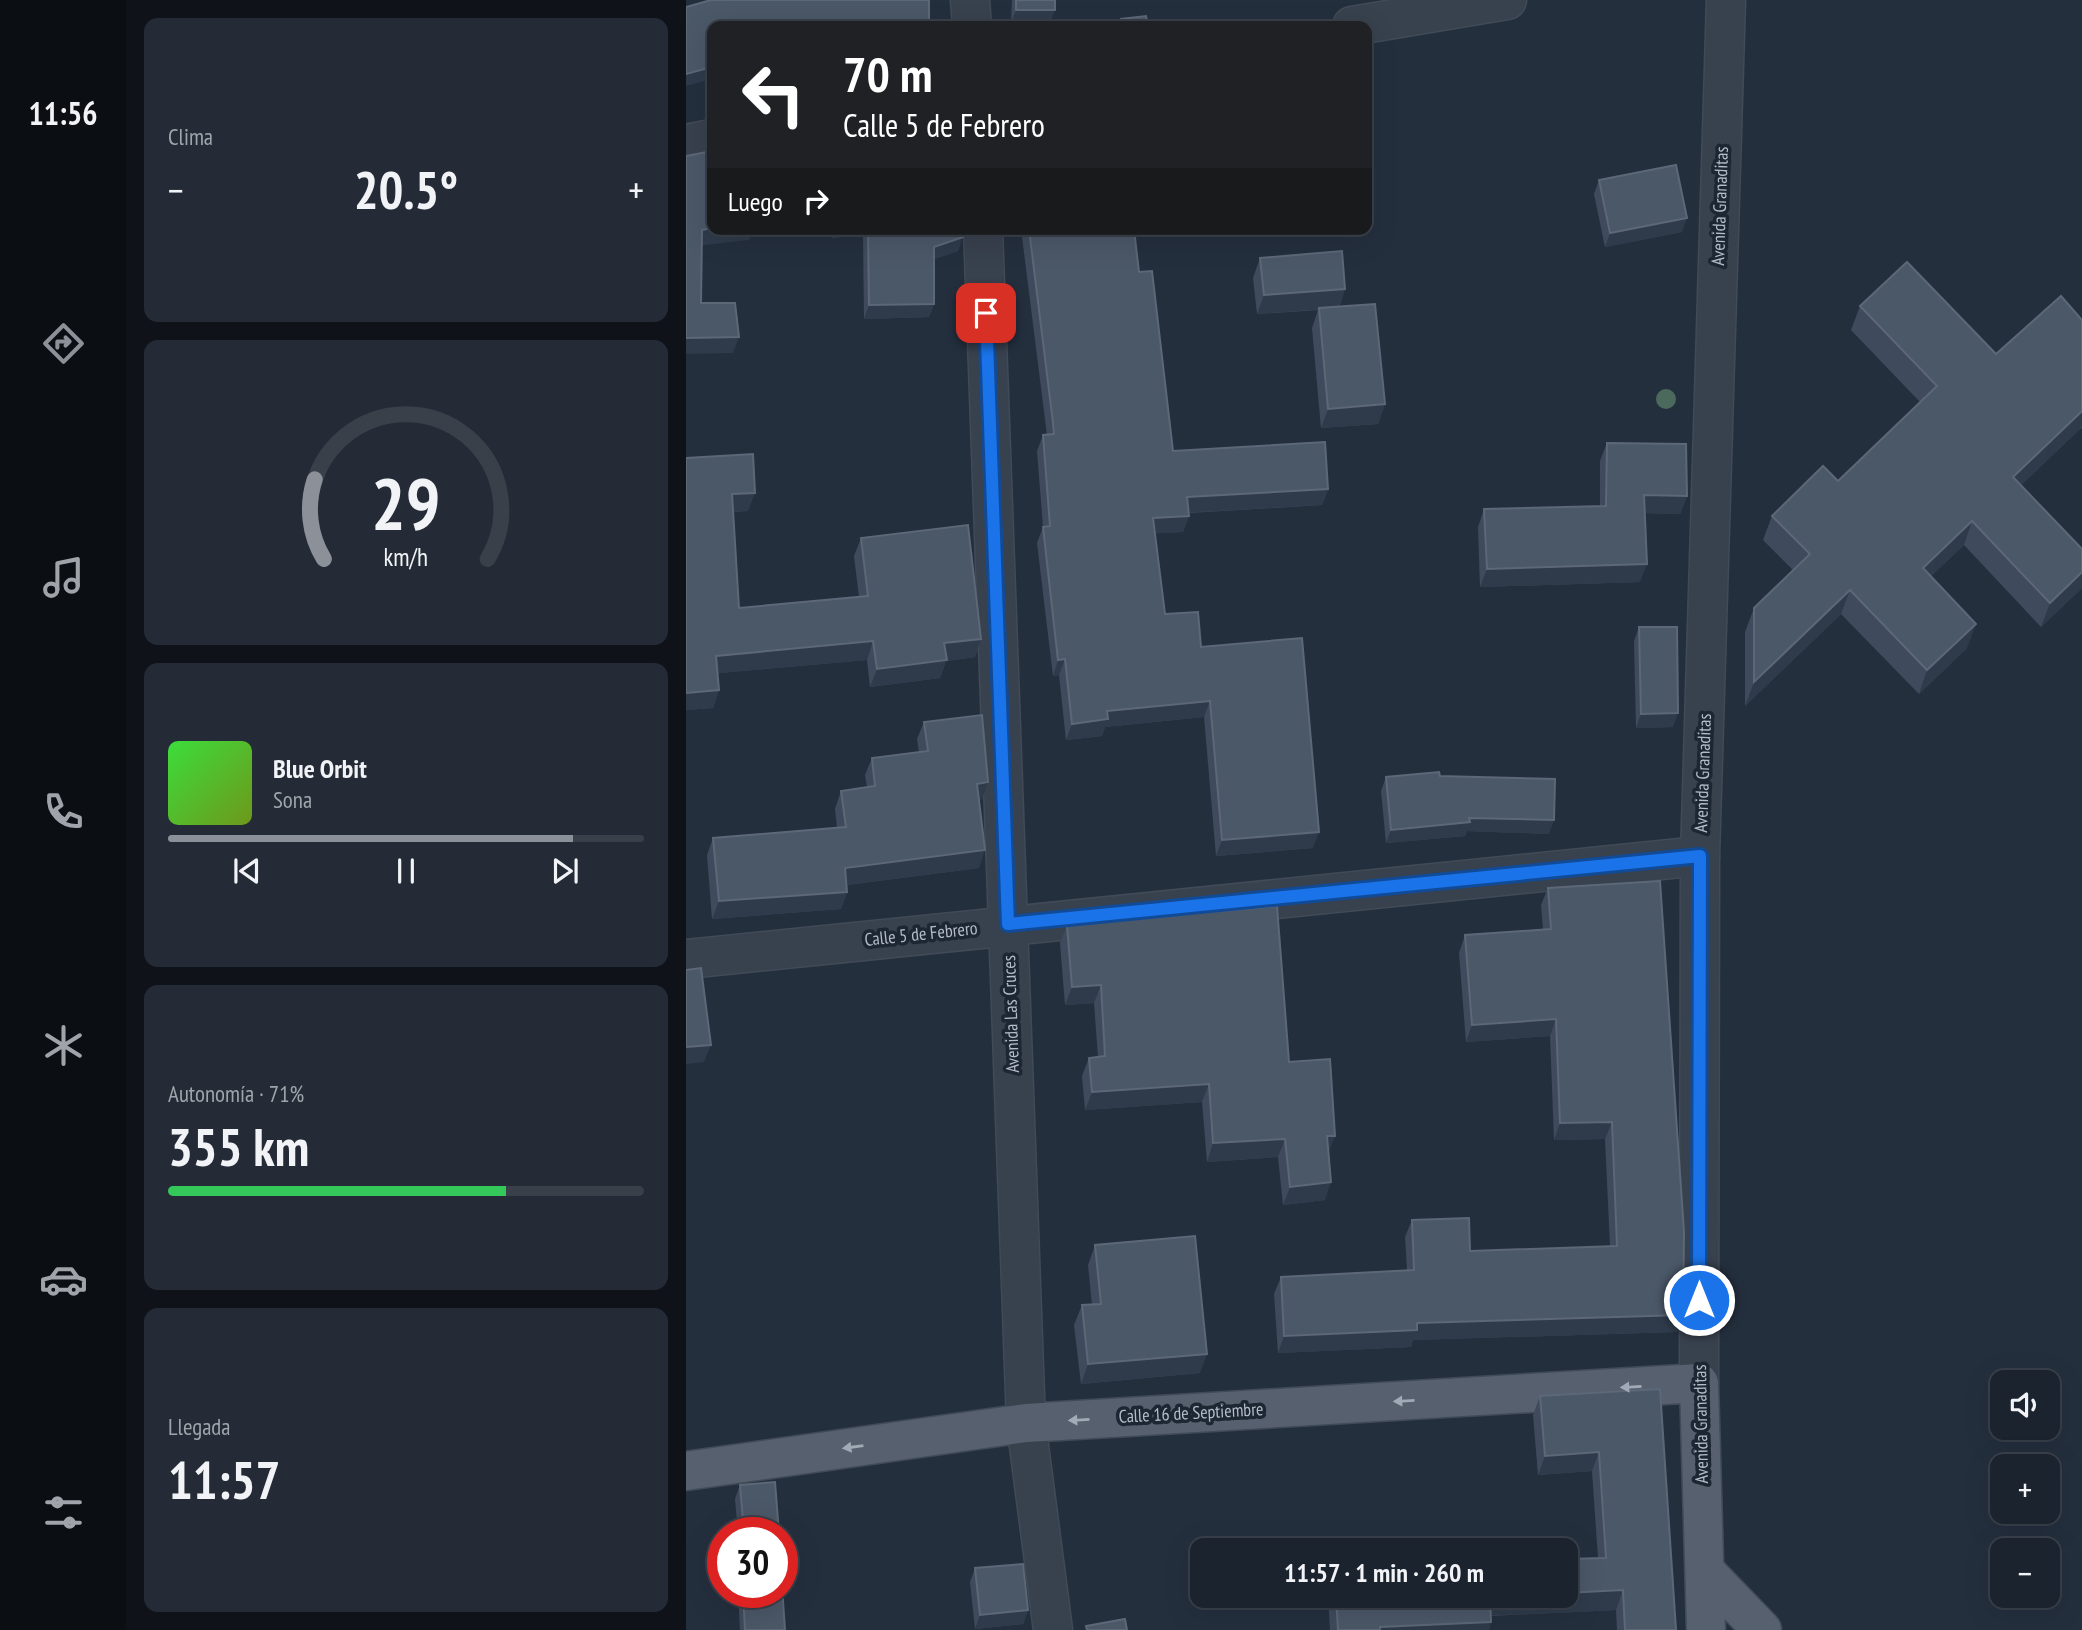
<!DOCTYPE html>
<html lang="es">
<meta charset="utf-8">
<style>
:root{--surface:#1b232e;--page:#242b36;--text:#f1f3f6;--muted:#a0a4aa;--line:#39404a;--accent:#8c9099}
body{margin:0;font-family:"PT Sans Narrow",sans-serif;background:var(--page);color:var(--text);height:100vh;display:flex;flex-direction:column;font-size:26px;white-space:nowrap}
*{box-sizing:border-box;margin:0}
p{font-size:23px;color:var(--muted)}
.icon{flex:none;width:38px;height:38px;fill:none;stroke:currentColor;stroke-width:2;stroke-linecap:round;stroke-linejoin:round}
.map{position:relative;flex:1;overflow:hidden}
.panel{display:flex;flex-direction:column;gap:18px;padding:18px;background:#0f1319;width:560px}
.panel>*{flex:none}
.guide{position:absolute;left:21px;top:21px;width:665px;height:214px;border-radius:14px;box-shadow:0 7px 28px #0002,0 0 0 2px var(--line);background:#202124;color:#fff;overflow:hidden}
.fabs{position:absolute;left:1304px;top:1370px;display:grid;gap:14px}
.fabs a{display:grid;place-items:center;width:70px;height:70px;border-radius:14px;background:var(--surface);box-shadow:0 7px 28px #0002,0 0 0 2px var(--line);font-size:35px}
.speed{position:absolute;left:21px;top:1517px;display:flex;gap:14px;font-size:35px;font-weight:700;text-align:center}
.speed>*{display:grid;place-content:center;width:91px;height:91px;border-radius:50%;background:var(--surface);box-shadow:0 7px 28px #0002,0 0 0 2px var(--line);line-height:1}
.speed .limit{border:10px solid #d22;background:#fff;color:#111}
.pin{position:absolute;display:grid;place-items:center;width:60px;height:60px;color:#fff;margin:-30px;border-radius:14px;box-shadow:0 4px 10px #0006}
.me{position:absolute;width:77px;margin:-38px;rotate:0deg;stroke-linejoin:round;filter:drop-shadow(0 0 5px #0008)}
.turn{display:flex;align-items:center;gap:24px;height:147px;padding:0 21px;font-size:32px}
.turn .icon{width:91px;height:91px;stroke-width:2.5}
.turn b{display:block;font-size:49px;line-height:60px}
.then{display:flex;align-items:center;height:66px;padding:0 21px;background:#0003;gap:14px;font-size:26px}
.big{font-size:52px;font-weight:800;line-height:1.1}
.panel .tile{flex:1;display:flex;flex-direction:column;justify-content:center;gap:10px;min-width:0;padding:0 24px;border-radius:14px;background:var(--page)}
.panel .dial{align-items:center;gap:0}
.dial svg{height:182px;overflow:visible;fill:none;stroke:var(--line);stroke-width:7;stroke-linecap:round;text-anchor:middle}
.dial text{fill:var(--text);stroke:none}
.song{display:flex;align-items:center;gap:21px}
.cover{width:84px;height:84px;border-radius:10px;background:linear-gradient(135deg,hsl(120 70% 55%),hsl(80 70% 35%))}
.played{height:7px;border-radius:4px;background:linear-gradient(90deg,var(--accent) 85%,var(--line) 85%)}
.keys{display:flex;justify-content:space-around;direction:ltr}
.heat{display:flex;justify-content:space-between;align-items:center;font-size:38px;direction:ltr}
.charge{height:10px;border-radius:5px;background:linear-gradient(90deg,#34c759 71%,var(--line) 0)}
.trip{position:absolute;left:504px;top:1538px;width:388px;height:70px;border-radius:14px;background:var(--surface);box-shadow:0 7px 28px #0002,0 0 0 2px var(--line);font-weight:800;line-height:70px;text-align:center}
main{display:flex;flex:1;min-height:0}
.tabs{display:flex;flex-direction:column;width:126px;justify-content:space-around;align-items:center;background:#0b0e12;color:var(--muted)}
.tabs .icon{width:49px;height:49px}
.tabs .on{color:var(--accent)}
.tabs b{font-size:32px;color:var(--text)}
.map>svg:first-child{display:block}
</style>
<main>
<nav class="tabs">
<b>11:56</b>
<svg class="icon on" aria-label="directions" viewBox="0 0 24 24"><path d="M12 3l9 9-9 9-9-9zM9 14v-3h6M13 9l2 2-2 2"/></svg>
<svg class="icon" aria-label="music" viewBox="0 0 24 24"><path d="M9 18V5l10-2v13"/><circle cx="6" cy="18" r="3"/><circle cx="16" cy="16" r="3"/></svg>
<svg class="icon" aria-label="phone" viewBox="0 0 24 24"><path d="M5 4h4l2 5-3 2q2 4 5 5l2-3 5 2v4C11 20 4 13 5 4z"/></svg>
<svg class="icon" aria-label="climate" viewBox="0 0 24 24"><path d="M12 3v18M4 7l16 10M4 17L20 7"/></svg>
<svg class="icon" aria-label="car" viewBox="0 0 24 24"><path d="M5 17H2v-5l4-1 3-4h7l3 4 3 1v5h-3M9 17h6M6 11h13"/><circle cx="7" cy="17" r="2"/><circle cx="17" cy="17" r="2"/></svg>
<svg class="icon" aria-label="filters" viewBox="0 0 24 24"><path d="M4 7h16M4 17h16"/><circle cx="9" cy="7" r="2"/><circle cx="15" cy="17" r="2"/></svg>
</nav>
<section class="panel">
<div class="tile"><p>Clima</p>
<div class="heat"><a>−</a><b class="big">20.5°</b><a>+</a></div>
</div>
<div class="tile dial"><svg viewBox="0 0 100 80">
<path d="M14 69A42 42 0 1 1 86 69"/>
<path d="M14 69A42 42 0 0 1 10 34" stroke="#8c9099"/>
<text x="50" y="56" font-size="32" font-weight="700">29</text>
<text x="50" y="72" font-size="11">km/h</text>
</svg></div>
<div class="tile">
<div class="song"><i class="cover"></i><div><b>Blue Orbit</b><p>Sona</p></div></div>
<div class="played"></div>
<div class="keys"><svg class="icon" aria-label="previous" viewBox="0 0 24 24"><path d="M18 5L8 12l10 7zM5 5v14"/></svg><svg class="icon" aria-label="pause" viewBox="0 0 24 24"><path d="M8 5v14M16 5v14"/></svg><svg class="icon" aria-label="next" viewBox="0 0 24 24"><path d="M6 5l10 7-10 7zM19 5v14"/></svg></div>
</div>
<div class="tile"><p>Autonomía · 71%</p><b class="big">355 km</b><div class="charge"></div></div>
<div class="tile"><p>Llegada</p><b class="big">11:57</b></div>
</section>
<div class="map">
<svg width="1396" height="1630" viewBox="0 0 1396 1630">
<rect width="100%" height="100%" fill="#242f3e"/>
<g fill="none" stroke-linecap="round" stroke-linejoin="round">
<defs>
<g id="minor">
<polyline points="284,0 286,26"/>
<polyline points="666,26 821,0"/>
<polyline points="0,144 26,139"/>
<polyline points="297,229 340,1423 367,1630"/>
<polyline points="0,959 1014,856"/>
<polyline points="1013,1383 1014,856 1040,0"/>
</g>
<g id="major">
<polyline points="0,1471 340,1423 1013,1383 1020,1630"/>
<polyline points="1019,1571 1076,1630"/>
</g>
</defs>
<use href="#minor" stroke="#414a57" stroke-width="41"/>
<use href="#major" stroke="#414a57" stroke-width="41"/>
<use href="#minor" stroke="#38414e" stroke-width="38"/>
<use href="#major" stroke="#56606e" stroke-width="38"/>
</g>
<circle fill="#4b6a5d" cx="980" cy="399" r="10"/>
<g fill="#3f4b5c">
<polygon points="326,0 369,0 364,24 325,23"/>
<polygon points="913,180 996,232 919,247 908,194"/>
<polygon points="145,229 275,229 272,251 248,259 248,304 243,317 178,319 177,234 146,238"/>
<polygon points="335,229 475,229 448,233 453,272 487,451 642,489 636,505 503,513 503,516 497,532 469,533 479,614 515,647 627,848 530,856 518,717 419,727 416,736 380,740 373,675 367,676 351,543 357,527 351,451 357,435 361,435"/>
<polygon points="574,258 659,289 653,307 699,404 692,424 635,428 626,328 632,310 571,314 567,278"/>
<polygon points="1174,306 1310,354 1396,320 1396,429 1395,428 1335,485 1396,549 1396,588 1355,627 1278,545 1245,576 1281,648 1233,694 1155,614 1059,706 1059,632 1068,608 1107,570 1077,540 1086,516 1152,481 1234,402 1165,330"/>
<polygon points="921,443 1001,496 994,514 958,513 954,582 794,587 792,527 798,509 914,506 914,461"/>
<polygon points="0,458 62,511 47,512 53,608 173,597 168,556 175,538 295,639 289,657 260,661 254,678 184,687 181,660 32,673 33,690 27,708 0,710"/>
<polygon points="953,627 987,727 950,728 948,641"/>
<polygon points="238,722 296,799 293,800 293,868 161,885 161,892 155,909 26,919 21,855 27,838 151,828 149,809 155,791 181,787 179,775 186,758 233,752 231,739"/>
<polygon points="754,776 863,834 781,831 779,836 700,843 695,791 700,777"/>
<polygon points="862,888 997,1315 991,1332 727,1340 725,1347 592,1353 588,1294 595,1277 721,1270 719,1237 726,1220 784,1251 924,1246 919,1139 868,1140 864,1036 780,1042 773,953 779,935 857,929 855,905"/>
<polygon points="381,925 603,1062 642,1153 639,1200 597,1205 592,1157 521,1162 516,1102 399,1110 396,1076 403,1058 412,1057 408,1003 379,1005 374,943"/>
<polygon points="409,1245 514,1373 395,1384 388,1325 396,1305 406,1305 402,1265"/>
<polygon points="974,1389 990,1630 931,1630 930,1610 805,1616 803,1630 644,1630 642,1596 880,1596 912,1558 906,1471 852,1475 847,1415 854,1396"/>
<polygon points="54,1485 93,1533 52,1533 49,1499"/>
<polygon points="289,1568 342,1610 337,1624 289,1629 284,1582"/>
<polygon points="52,1592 96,1592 99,1630 54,1630"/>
</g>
<g fill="#2f3b4b">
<polygon points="330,10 369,10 364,24 325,23"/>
<polygon points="26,67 26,79 0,86 0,74"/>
<polygon points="1001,218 996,232 919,247 924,233"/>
<polygon points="26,228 26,229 67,229 63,240 10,246 16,230"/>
<polygon points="149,229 179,229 177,234 146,238"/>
<polygon points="442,229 475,229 441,234"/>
<polygon points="277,237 272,251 243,261 248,247"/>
<polygon points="659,289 652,308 571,314 578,295"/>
<polygon points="248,304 243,317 178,319 183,305"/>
<polygon points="53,337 47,353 0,354 0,338"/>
<polygon points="699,404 692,424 635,428 642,409"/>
<polygon points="1396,411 1396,425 1395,428 1319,501 1327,477"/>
<polygon points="642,489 636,505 495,513 501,497"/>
<polygon points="69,493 62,511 40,512 46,494"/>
<polygon points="958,495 1001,496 994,514 951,513"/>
<polygon points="503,516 497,532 461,534 467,518"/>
<polygon points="1286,521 1278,545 1228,592 1237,568"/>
<polygon points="961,564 954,582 794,587 801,569"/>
<polygon points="1396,572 1396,588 1355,627 1364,603"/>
<polygon points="1164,590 1155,614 1059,706 1068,682"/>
<polygon points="1290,624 1281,648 1233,694 1241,670"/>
<polygon points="295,639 289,657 260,661 254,678 184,687 191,669 258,643"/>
<polygon points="187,641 181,660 24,674 30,656"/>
<polygon points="379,659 373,675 367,676 372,660"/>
<polygon points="33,690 27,708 0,710 0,693"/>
<polygon points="524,701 518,717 419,727 416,736 380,740 386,724 421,711"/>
<polygon points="992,713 987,727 950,728 955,714"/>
<polygon points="302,782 296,799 284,801 291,784"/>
<polygon points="783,818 868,820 863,834 781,831 779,836 700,843 705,830"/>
<polygon points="633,832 627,848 530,856 536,840"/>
<polygon points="299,850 293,868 153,886 159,868"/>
<polygon points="161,892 155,909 26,919 33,901"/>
<polygon points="415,985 408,1003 379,1005 386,987"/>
<polygon points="870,1019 864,1036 780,1042 786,1025"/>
<polygon points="25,1045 18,1062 0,1064 0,1047"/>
<polygon points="523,1084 516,1102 399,1110 406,1092"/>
<polygon points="926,1122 919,1139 868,1140 874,1123"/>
<polygon points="641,1136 649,1136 642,1154"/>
<polygon points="599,1139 592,1157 521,1162 527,1143"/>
<polygon points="645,1182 639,1200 597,1205 604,1187"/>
<polygon points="997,1315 991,1332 727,1340 725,1347 592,1353 598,1336 731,1323"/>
<polygon points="521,1354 514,1373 395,1384 402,1364"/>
<polygon points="913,1452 906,1471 852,1475 859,1456"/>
<polygon points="937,1590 930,1610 797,1616 804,1597 880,1596 880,1593"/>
<polygon points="342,1610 337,1624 289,1629 294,1615"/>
<polygon points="805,1622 803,1630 693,1630 694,1627"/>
</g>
<g fill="#4b5868" stroke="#5c6777" stroke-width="2">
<polygon points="25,0 243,0 243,26 26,26 26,67 0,74 0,7"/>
<rect x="330" y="0" width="39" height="10"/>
<polygon points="460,16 462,26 435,26 435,19"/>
<polygon points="26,151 26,228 16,230 15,303 49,303 53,337 0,338 0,156"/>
<polygon points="990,165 1001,218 924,233 913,180"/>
<polygon points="182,229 275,229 277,237 248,247 248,304 183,305"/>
<polygon points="343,229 448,229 453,272 466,271 487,451 639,442 642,489 501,497 503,516 467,518 479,614 512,612 515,647 616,638 633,832 536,840 524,701 421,711 422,719 386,724 379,659 372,660 357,527 364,526 357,435 368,434 367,423"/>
<polygon points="656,251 659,289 578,295 574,258"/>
<polygon points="1221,262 1310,354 1375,296 1396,320 1396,411 1327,477 1396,549 1396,572 1364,603 1286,521 1237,568 1290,624 1241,670 1164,590 1068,682 1068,608 1124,554 1086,516 1137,466 1152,481 1251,386 1174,306"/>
<polygon points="689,304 699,404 642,409 633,308"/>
<polygon points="921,443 1000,444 1001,496 958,495 961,564 801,569 798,509 920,506"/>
<polygon points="67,454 69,493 46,494 53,608 182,596 175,538 282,525 295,639 258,643 261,660 191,669 187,641 30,656 33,690 0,693 0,458"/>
<polygon points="953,627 991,627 992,713 955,714"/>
<polygon points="296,715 302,782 291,784 299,850 159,868 161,892 33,901 27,838 160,827 155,791 189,786 186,758 242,751 238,722"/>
<polygon points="753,772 754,776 869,779 868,820 783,818 784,822 705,830 700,777"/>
<polygon points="974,881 998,1232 997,1315 731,1323 731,1330 598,1336 595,1277 728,1270 726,1220 783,1218 784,1251 931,1246 926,1122 874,1123 870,1019 786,1025 779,935 865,929 862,888"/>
<polygon points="591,906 603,1062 644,1059 649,1136 641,1136 645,1182 604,1187 599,1139 527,1143 523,1084 406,1092 403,1058 419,1056 415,985 386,987 381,925"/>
<polygon points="15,968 25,1045 0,1047 0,970"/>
<polygon points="509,1236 521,1354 402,1364 396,1305 415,1304 409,1245"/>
<polygon points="974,1389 990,1630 939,1630 937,1590 880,1593 880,1559 920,1558 913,1452 859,1456 854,1396"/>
<polygon points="89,1482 93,1533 58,1533 54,1485"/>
<polygon points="337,1564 342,1610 294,1615 289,1568"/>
<polygon points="96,1586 99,1630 59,1630 57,1592 96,1592"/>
<polygon points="650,1596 830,1596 804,1597 805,1622 694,1627 694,1630 652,1630"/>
<polygon points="439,1619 441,1630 401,1630 400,1626"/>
</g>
<defs><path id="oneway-solid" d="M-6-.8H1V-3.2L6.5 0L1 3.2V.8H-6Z" transform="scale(1.75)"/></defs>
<g fill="#a1aab7">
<use href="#oneway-solid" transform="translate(945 1387) rotate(177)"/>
<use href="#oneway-solid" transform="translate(718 1401) rotate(177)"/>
<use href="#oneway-solid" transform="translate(393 1420) rotate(177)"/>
<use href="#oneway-solid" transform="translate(167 1447) rotate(172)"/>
</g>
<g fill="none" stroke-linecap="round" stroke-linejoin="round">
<defs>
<polyline id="route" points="300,313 322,924 1014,856 1013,1300"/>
</defs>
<use href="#route" stroke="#114b97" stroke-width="18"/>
<use href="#route" stroke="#1a73e8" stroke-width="12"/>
</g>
<g text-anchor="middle" stroke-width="7" stroke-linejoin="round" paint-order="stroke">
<g font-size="18" fill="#b4bcc9" stroke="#1d2633">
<text transform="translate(1034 206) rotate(-88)" y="6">Avenida Granaditas</text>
<text transform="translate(1017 773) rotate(-88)" y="6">Avenida Granaditas</text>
<text transform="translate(235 934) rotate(-6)" y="6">Calle 5 de Febrero</text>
<text transform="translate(325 1014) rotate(-92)" y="6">Avenida Las Cruces</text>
<text transform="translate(505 1413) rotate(-3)" y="6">Calle 16 de Septiembre</text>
<text transform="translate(1015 1424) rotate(-91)" y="6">Avenida Granaditas</text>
</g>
</g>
</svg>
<div class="fabs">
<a><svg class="icon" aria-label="sound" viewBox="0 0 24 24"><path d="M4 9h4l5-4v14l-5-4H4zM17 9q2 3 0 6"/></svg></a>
<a>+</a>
<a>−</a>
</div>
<div class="speed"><div class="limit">30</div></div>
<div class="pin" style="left:300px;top:313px;background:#d93025"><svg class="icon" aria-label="arrive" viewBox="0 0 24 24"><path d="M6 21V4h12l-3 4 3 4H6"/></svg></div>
<svg class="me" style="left:1013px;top:1300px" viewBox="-20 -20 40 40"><circle r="17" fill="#1a73e8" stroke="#fff" stroke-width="3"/><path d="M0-11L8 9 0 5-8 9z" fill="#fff"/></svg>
<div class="trip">11:57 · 1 min · 260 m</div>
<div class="guide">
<div class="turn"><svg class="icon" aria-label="left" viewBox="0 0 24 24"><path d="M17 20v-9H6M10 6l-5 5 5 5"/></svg><div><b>70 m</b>Calle 5 de Febrero</div></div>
<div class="then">Luego<svg class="icon" aria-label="right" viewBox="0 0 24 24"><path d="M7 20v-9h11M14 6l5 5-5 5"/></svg></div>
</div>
</div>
</main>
